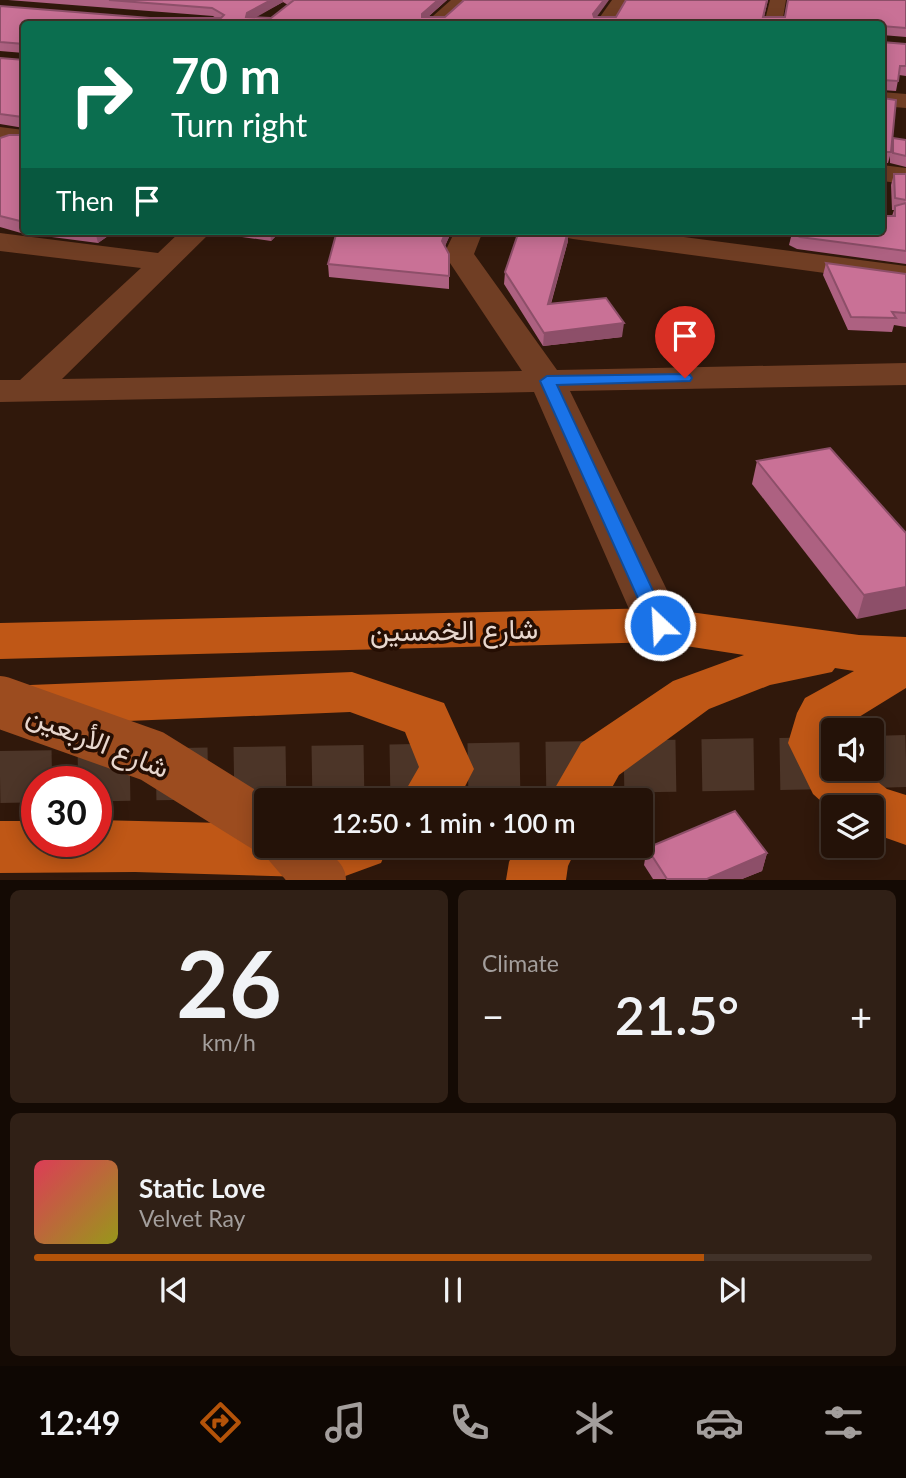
<!DOCTYPE html>
<meta charset="utf-8">
<style>
:root{--surface:#241208;--page:#302016;--text:#f1f3f6;--muted:#a39e9c;--line:#413229;--accent:#b45309}
body{margin:0;font-family:Lato,Vazirmatn,sans-serif;background:var(--page);color:var(--text);height:100vh;display:flex;flex-direction:column;font-size:26px;white-space:nowrap}
*{box-sizing:border-box;margin:0}
p{font-size:23px;color:var(--muted)}
.icon{flex:none;width:38px;height:38px;fill:none;stroke:currentColor;stroke-width:2;stroke-linecap:round;stroke-linejoin:round}
.map{position:relative;height:880px;overflow:hidden}
.details{display:flex;flex-direction:column;gap:10px;padding:10px;background:#140a04;flex:1}
.details>*{flex:none}
.top-card{position:absolute;left:21px;top:21px;width:864px;height:214px;border-radius:7px;box-shadow:0 4px 18px #0003,0 0 0 2px var(--line);background:#0b6e4f;color:#fff;overflow:hidden}
.controls{position:absolute;left:821px;top:718px;display:grid;gap:14px}
.controls a{display:grid;place-items:center;width:63px;height:63px;border-radius:7px;background:var(--surface);box-shadow:0 4px 18px #0003,0 0 0 2px var(--line);font-size:35px}
.speed{position:absolute;left:21px;top:766px;display:flex;gap:14px;font-size:35px;font-weight:700;text-align:center}
.speed>*{display:grid;place-content:center;width:91px;height:91px;border-radius:50%;background:var(--surface);box-shadow:0 4px 18px #0003,0 0 0 2px var(--line);line-height:1}
.speed .limit{border:10px solid #d22;background:#fff;color:#111}
.pin{position:absolute;display:grid;place-items:center;width:60px;height:60px;color:#fff;margin:-72px -30px;border-radius:50% 50% 50% 0;rotate:-45deg;box-shadow:0 0 7px #0007}
.pin .icon{rotate:45deg}
.me{position:absolute;width:77px;margin:-38px;rotate:335deg;stroke-linejoin:round;filter:drop-shadow(0 0 5px #0008)}
.turn{display:flex;align-items:center;gap:24px;height:147px;padding:0 35px;font-size:32px}
.turn .icon{width:91px;height:91px;stroke-width:2.5}
.turn b{display:block;font-size:49px;line-height:60px}
.then{display:flex;align-items:center;height:66px;padding:0 35px;background:#0003;gap:14px;font-size:26px}
.big{font-size:52px;font-weight:600;line-height:1.1}
.details .widget{flex:1;display:flex;flex-direction:column;justify-content:center;gap:10px;min-width:0;padding:0 24px;border-radius:10px;background:var(--page)}
.details .dial{align-items:center;gap:0}
.dial b{font-size:91px;line-height:1}
.song{display:flex;align-items:center;gap:21px}
.cover{width:84px;height:84px;border-radius:10px;background:linear-gradient(135deg,hsl(350 70% 55%),hsl(60 70% 35%))}
.played{height:7px;border-radius:4px;background:linear-gradient(90deg,var(--accent) 80%,var(--line) 80%)}
.keys{display:flex;justify-content:space-around;direction:ltr}
.heat{display:flex;justify-content:space-between;align-items:center;font-size:38px;direction:ltr}
.details .tiles{flex:1;display:grid;gap:10px;grid-template-columns:1fr 1fr}
.widget:last-child{grid-column:span 2}
.trip{position:absolute;left:254px;top:788px;width:399px;height:70px;border-radius:7px;background:var(--surface);box-shadow:0 4px 18px #0003,0 0 0 2px var(--line);font-weight:600;line-height:70px;text-align:center}
.menu{display:flex;height:112px;justify-content:space-around;align-items:center;background:#0e0703;color:var(--muted)}
.menu .icon{width:49px;height:49px}
.menu .on{color:var(--accent)}
.menu b{font-size:32px;color:var(--text)}
.map>svg:first-child{display:block}
</style>
<div class="map">
<svg width="906" height="880" viewBox="0 0 906 880">
<rect width="100%" height="100%" fill="#30180b"/>
<g fill="none" stroke-linecap="round" stroke-linejoin="round">
<g stroke="#4c3528" stroke-width="52" stroke-dasharray="52 26" stroke-linecap="butt">
<polyline points="872,762 906,761"/>
<polyline points="0,777 833,763"/>
</g>
<g fill="#703e24" fill-rule="evenodd">
<polygon points="451,0 469,0 443,24 424,24"/>
<polygon points="612,0 629,0 613,24 595,24"/>
<polygon points="770,0 786,0 782,24 764,24"/>
<polygon points="882,92 906,94 906,108 882,106"/>
<polygon points="0,127 24,130 24,144 0,141"/>
<polygon points="882,165 906,168 906,184 882,181"/>
<polygon points="181,231 212,231 62,379 522,371 444,254 455,231 483,231 474,254 557,370 906,363 906,385 570,391 684,625 677,637 660,642 643,637 636,625 534,392 0,402 0,380 20,380 141,268 0,251 0,233 158,253"/>
<polygon points="559,231 638,231 906,266 906,284 573,239 563,237"/>
</g>
<g fill="#bf5716" fill-rule="evenodd">
<polygon points="660,608 859,635 906,637 906,688 846,725 845,730 833,730 833,768 860,768 887,789 906,795 906,845 872,833 872,807 833,807 833,812 813,794 788,743 797,713 805,698 854,671 835,668 832,672 770,685 709,709 619,775 605,800 548,800 581,743 673,681 744,655 660,642 0,659 0,623"/>
<polygon points="352,672 444,703 474,769 458,800 400,800 419,767 405,732 350,712 30,725 12,719 4,705 12,691 30,685"/>
<polygon points="96,820 266,824 266,845 389,845 381,863 340,878 135,872 0,873 0,821 37,821 37,842 96,842"/>
<polygon points="517,845 578,845 568,866 566,880 506,880 509,862"/>
</g>
<g stroke="#9c4c1f" stroke-width="52">
<polyline points="0,702 152,756 266,827"/>
<polyline points="290,845 320,880"/>
</g>
</g>
<g fill="#ad6181" fill-rule="evenodd">
<path d="M 8,0 L 447,0 L 428,17 L 616,17 L 768,0 L 764,17 L 785,17 L 906,0 L 906,37 L 882,35 L 882,42 L 906,44 L 906,76 L 899,75 L 896,91 L 882,90 L 882,98 L 892,140 L 906,140 L 906,167 L 890,163 L 890,156 L 888,163 L 882,163 L 882,24 L 24,24 L 24,128 L 0,124 L 0,125 L 0,58 L 24,60 L 24,53 L 0,51 L 0,6 L 150,18 L 216,18 L 213,16 ZM 283,2 L 288,5 L 271,18 L 255,17 Z"/>
<polygon points="24,129 24,231 115,231 98,243 21,233 0,227 0,138 23,135"/>
<polygon points="894,174 906,174 906,264 797,249 789,245 792,233 892,216 894,210 892,210 891,185"/>
<polygon points="213,231 281,231 271,241 214,233"/>
<polygon points="337,231 449,231 449,237 445,246 449,254 449,289 329,277 328,264"/>
<polygon points="568,231 568,241 551,304 622,337 543,346 504,284 505,272"/>
<polygon points="658,231 693,231 681,234"/>
<polygon points="826,263 906,274 906,327 894,325 892,332 848,330 823,275"/>
<polygon points="757,461 906,533 857,619 752,484"/>
<polygon points="647,848 767,853 762,871 742,879 653,879 644,865"/>
</g>
<g fill="#8d4f69">
<polygon points="271,0 283,0 283,2 248,22 246,17 247,13"/>
<polygon points="438,0 447,0 422,22 422,14"/>
<polygon points="604,0 609,0 593,22 593,14"/>
<polygon points="95,231 115,231 98,243"/>
<polygon points="270,231 281,231 271,241"/>
<polygon points="446,231 449,231 449,237 442,253 442,241"/>
<polygon points="568,231 568,241 547,317 548,304"/>
<polygon points="681,231 693,231 681,234"/>
<polygon points="624,323 622,337 543,346 544,333"/>
<polygon points="906,587 906,609 857,619 864,595"/>
<polygon points="767,853 762,871 742,879 707,879"/>
</g>
<g fill="#c97196" stroke="#8d4f69" stroke-width="2">
<polygon points="109,0 271,0 247,13 246,17 271,18 294,0 438,0 422,14 422,17 445,17 464,0 604,0 593,14 594,17 616,17 626,0 767,0 763,17 785,17 788,0 906,0 906,28 882,26 882,42 906,44 906,66 900,66 898,81 882,80 882,98 896,100 891,152 883,152 882,164 882,24 24,24 24,125 22,117 0,114 0,58 24,60 24,44 0,42 0,6 150,18 221,18 224,15 212,8"/>
<polygon points="24,129 24,222 0,216 0,138 9,135 23,135"/>
<polygon points="893,138 906,140 906,156 893,153"/>
<polygon points="894,174 906,174 906,200 895,198"/>
<polygon points="906,203 906,251 800,237 792,233 798,231 882,231 882,216 895,216 895,206"/>
<polygon points="337,231 446,231 442,241 449,254 449,276 328,264"/>
<polygon points="519,231 568,231 548,304 606,298 624,323 544,333 505,272"/>
<polygon points="826,263 906,274 906,313 892,312 896,318 851,317"/>
<polygon points="830,448 906,533 906,587 864,595 757,461"/>
<polygon points="735,811 767,853 707,879 667,879 647,848"/>
</g>
<polygon fill="#1a73e8" stroke="#114b97" stroke-width="2" points="685,374 690,375 692,378 690,381 557,385 669,625 667,630 653,630 650,625 540,381 547,376"/>
<g text-anchor="middle" stroke-width="7" stroke-linejoin="round" paint-order="stroke">
<g font-size="28" fill="#e8d7ce" stroke="#250e03">
<text transform="translate(454 630) rotate(-1)" y="10">شارع الخمسين</text>
<text transform="translate(98 741) rotate(22)" y="10">شارع الأربعين</text>
</g>
</g>
</svg>
<div class="controls">
<a><svg class="icon" aria-label="sound" viewBox="0 0 24 24"><path d="M4 9h4l5-4v14l-5-4H4zM17 9q2 3 0 6"/></svg></a>
<a><svg class="icon" aria-label="layers" viewBox="0 0 24 24"><path d="M12 4l9 5-9 5-9-5zM3 14l9 5 9-5"/></svg></a>
</div>
<div class="speed"><div class="limit">30</div></div>
<div class="pin" style="left:685px;top:378px;background:#d93025"><svg class="icon" aria-label="arrive" viewBox="0 0 24 24"><path d="M6 21V4h12l-3 4 3 4H6"/></svg></div>
<svg class="me" style="left:660px;top:625px" viewBox="-20 -20 40 40"><circle r="17" fill="#1a73e8" stroke="#fff" stroke-width="3"/><path d="M0-11L8 9 0 5-8 9z" fill="#fff"/></svg>
<div class="trip">12:50 · 1 min · 100 m</div>
<div class="top-card">
<div class="turn"><svg class="icon" aria-label="right" viewBox="0 0 24 24"><path d="M7 20v-9h11M14 6l5 5-5 5"/></svg><div><b>70 m</b>Turn right</div></div>
<div class="then">Then<svg class="icon" aria-label="arrive" viewBox="0 0 24 24"><path d="M6 21V4h12l-3 4 3 4H6"/></svg></div>
</div>
</div>
<section class="details">
<div class="tiles">
<div class="widget dial"><b>26</b><p>km/h</p></div>
<div class="widget"><p>Climate</p>
<div class="heat"><a>−</a><b class="big">21.5°</b><a>+</a></div>
</div>
<div class="widget">
<div class="song"><i class="cover"></i><div><b>Static Love</b><p>Velvet Ray</p></div></div>
<div class="played"></div>
<div class="keys"><svg class="icon" aria-label="previous" viewBox="0 0 24 24"><path d="M18 5L8 12l10 7zM5 5v14"/></svg><svg class="icon" aria-label="pause" viewBox="0 0 24 24"><path d="M8 5v14M16 5v14"/></svg><svg class="icon" aria-label="next" viewBox="0 0 24 24"><path d="M6 5l10 7-10 7zM19 5v14"/></svg></div>
</div>
</div>
</section>
<nav class="menu">
<b>12:49</b>
<svg class="icon on" aria-label="directions" viewBox="0 0 24 24"><path d="M12 3l9 9-9 9-9-9zM9 14v-3h6M13 9l2 2-2 2"/></svg>
<svg class="icon" aria-label="music" viewBox="0 0 24 24"><path d="M9 18V5l10-2v13"/><circle cx="6" cy="18" r="3"/><circle cx="16" cy="16" r="3"/></svg>
<svg class="icon" aria-label="phone" viewBox="0 0 24 24"><path d="M5 4h4l2 5-3 2q2 4 5 5l2-3 5 2v4C11 20 4 13 5 4z"/></svg>
<svg class="icon" aria-label="climate" viewBox="0 0 24 24"><path d="M12 3v18M4 7l16 10M4 17L20 7"/></svg>
<svg class="icon" aria-label="car" viewBox="0 0 24 24"><path d="M5 17H2v-5l4-1 3-4h7l3 4 3 1v5h-3M9 17h6M6 11h13"/><circle cx="7" cy="17" r="2"/><circle cx="17" cy="17" r="2"/></svg>
<svg class="icon" aria-label="filters" viewBox="0 0 24 24"><path d="M4 7h16M4 17h16"/><circle cx="9" cy="7" r="2"/><circle cx="15" cy="17" r="2"/></svg>
</nav>
